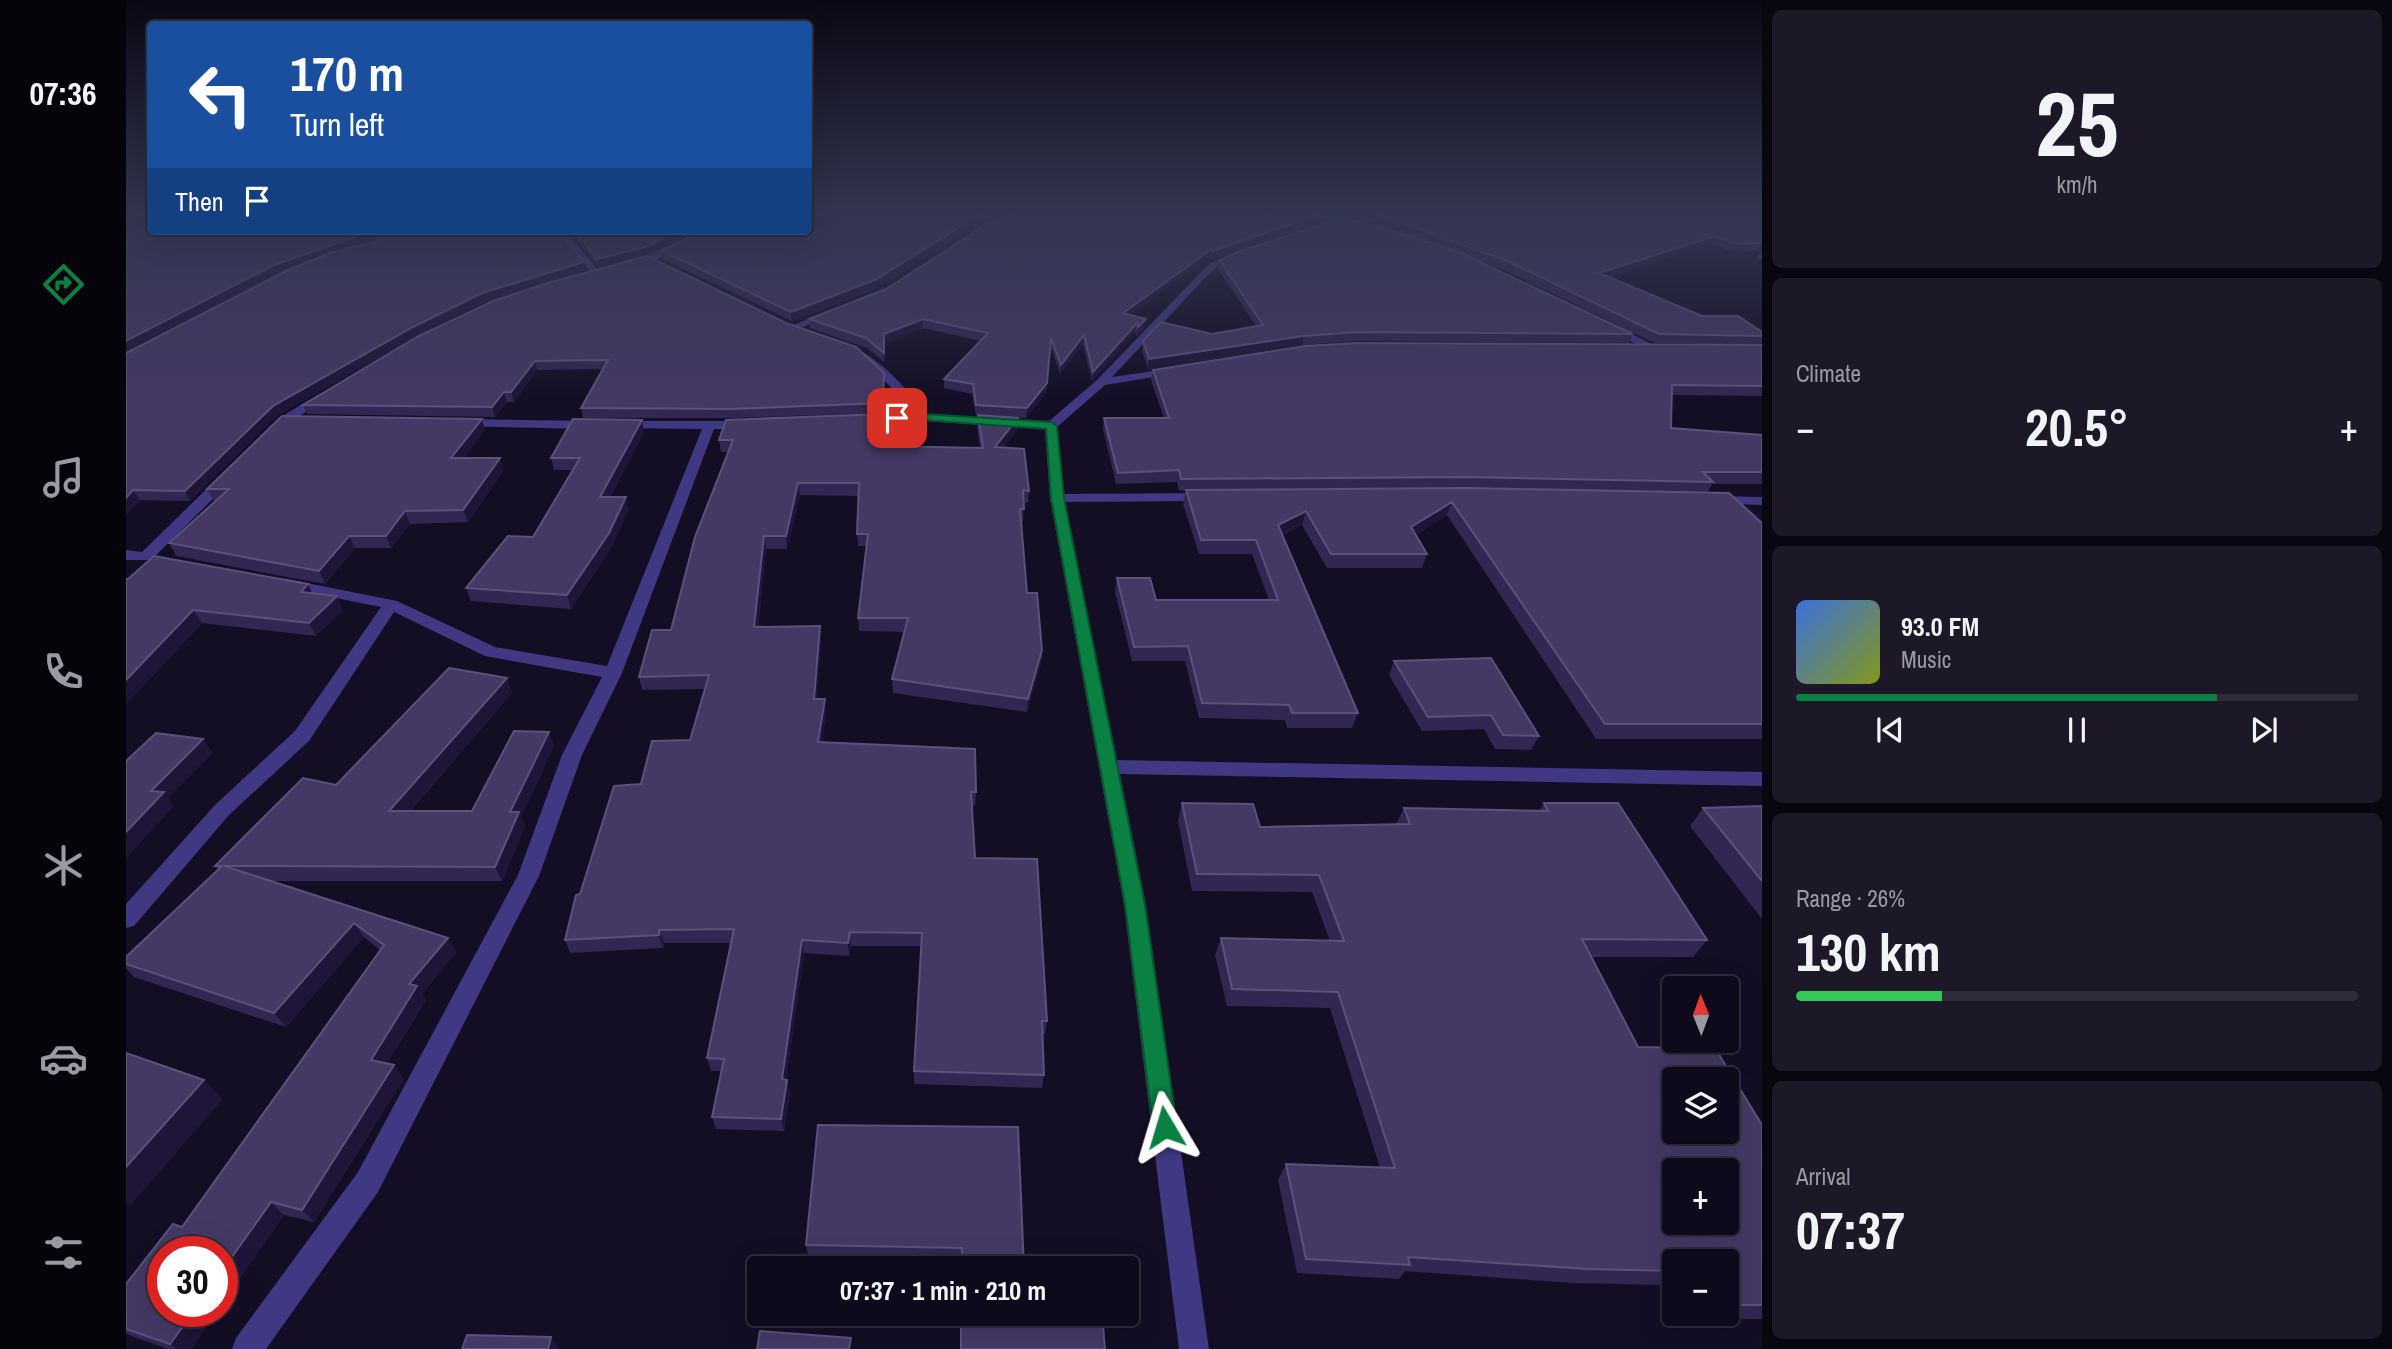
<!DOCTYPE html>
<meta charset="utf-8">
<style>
:root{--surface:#0e0a1b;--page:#1c1828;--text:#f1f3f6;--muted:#9b9aa3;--line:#2e2b3a;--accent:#0b8043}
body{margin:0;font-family:"Archivo Narrow",sans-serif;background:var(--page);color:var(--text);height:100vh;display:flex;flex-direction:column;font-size:26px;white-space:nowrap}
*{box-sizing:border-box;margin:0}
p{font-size:23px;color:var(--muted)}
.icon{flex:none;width:38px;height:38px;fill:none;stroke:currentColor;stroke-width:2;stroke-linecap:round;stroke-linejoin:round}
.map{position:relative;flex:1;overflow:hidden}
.side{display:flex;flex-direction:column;gap:10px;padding:10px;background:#08060f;width:630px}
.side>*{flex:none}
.banner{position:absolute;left:21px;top:21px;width:665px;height:214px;border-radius:7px;box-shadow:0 7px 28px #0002,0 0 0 2px var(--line);background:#1a4fa0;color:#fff;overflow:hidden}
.needle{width:46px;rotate:359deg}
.tools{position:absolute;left:1536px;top:976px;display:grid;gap:14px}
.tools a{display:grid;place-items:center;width:77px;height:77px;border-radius:7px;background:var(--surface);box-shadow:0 7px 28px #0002,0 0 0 2px var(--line);font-size:35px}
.speed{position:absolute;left:21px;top:1236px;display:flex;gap:14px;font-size:35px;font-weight:700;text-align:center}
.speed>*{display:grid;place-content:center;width:91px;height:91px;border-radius:50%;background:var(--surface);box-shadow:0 7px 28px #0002,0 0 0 2px var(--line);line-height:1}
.speed .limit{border:10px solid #d22;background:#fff;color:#111}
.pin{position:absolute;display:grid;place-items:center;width:60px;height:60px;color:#fff;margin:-30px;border-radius:14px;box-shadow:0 4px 10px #0006}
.me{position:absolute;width:77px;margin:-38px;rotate:353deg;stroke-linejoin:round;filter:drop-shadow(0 0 5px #0008)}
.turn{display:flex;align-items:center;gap:24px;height:147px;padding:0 28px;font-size:32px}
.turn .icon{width:91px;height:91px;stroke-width:2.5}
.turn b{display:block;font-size:49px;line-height:60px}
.then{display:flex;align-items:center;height:66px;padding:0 28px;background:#0003;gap:14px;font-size:26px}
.big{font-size:52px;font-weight:800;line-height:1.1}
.side .card{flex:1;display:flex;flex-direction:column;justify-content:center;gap:10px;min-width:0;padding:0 24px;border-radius:10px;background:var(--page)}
.side .dial{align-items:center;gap:0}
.dial b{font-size:91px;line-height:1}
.song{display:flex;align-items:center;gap:21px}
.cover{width:84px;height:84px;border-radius:10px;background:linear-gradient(135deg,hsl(220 70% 55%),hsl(70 70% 35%))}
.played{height:7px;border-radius:4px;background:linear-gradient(90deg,var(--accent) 75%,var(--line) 75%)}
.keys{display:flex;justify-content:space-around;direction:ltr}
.heat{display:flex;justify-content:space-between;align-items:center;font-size:38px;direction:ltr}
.charge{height:10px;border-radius:5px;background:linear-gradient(90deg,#34c759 26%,var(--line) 0)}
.trip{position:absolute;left:621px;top:1256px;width:392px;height:70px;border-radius:7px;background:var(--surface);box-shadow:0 7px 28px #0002,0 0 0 2px var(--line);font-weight:800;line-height:70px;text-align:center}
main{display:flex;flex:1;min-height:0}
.tab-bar{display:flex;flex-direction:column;width:126px;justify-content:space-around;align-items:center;background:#06040b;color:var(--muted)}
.tab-bar .icon{width:49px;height:49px}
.tab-bar .selected{color:var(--accent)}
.tab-bar b{font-size:32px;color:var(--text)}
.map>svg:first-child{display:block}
</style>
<main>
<nav class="tab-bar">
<b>07:36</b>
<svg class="icon selected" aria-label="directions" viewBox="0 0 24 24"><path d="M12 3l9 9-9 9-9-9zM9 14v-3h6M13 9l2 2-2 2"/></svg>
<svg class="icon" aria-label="music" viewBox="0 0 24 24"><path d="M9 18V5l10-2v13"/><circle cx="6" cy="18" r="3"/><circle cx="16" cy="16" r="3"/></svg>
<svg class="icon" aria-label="phone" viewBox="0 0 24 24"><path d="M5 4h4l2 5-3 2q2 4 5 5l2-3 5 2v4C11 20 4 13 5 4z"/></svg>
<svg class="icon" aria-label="climate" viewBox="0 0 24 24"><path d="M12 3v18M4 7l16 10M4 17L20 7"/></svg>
<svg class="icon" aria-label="car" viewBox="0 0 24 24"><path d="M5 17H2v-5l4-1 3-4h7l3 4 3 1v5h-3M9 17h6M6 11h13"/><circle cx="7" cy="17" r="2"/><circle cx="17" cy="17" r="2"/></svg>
<svg class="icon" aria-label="filters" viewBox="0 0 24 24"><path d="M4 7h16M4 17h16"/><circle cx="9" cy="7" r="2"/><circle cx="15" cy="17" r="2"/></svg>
</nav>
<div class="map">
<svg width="1636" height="1349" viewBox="0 0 1636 1349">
<rect width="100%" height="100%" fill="#130e24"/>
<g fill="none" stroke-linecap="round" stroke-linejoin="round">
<g fill="#403883" fill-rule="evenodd">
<polygon points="1190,212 1201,212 1217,220 1190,229 1190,225 1205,220"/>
<polygon points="1260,212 1272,212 1238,225 1231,223"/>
<polygon points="432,231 441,231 473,272 473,276 467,276"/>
<polygon points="576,231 587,231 527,261 503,268 498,265"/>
<path d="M 1110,252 L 1118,254 L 1091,267 L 1080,277 L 986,377 L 1048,368 L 1054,371 L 1052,373 L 979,385 L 931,427 L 938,494 L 1082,493 L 1089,497 L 1082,501 L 939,502 L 991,760 L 1636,772 L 1636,786 L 994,774 L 1020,905 L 1083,1349 L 1053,1349 L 998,905 L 924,498 L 919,429 L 798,421 L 730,423 L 728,420 L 734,416 L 789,414 L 747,368 L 710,345 L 719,343 C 754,358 777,385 802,414 L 922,422 L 971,380 L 1074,273 L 1085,263 Z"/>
<polygon points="1636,253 1636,259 1631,259 1631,255"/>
<polygon points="701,311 710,313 670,330 661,328"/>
<polygon points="1485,324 1530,346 1532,348 1522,350 1481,329 1480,327"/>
<polygon points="195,393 205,396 161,424 151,434 143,434 141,431 153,418"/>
<polygon points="335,419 465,421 471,425 465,429 331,426 331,420"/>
<polygon points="493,421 622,421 628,425 622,429 588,429 496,673 456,755 413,876 252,1192 140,1349 106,1349 110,1338 232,1172 392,875 436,755 476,677 359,656 268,612 183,741 103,815 8,926 0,928 0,904 89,805 169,731 255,607 155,587 153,584 155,581 161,579 271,601 369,647 481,666 576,429 489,428 487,425"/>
<polygon points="100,474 105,475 105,481 25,560 0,560 0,550 16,552 95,475"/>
<polygon points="1589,496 1636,497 1636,505 1584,503 1582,500"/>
</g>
</g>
<g fill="#322752" fill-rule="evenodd">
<polygon points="1202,212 1636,212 1636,251 1608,252 1585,244 1483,277 1576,316 1636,332 1636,345 1529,343 1376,269 1341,256 1507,334 1503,343 1227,341 1176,345 1022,369 1016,351 1017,341 1086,334 1130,326 1092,269 1094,261 1303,242 1251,223 1253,215 1259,213 1234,218"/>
<polygon points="1198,219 1086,260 1084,257 1005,315 1018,328 1011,336 1009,332 966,381 957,344 934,374 925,347 920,392 900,418 850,415 846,394 818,388 818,379 855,341 797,328 759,343 758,362 741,348 684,328 683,319 760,289"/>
<path d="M 0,220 L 433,231 L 458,262 L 459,270 L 358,302 L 290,336 L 151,416 L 64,501 L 14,500 L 0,515 ZM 249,238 L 251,241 L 220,249 ZM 163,269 L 19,343 L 151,274 Z"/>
<polygon points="853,223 750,289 666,321 537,259 536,251"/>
<polygon points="444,231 570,231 520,255 473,267"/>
<polygon points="291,337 758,373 758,413 605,418 457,418 455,408 477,369 411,370 388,402 381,402 369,417 181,414 177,405"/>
<polygon points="1636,345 1636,396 1546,395 1545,428 1636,435 1636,484 1586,484 1581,493 1636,523 1636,739 1470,739 1321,515 1290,535 1301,554 1296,568 1201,568 1176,525 1156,535 1232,713 1226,728 1161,728 1159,720 1073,718 1059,661 1006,661 989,592 991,578 1030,600 1143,600 1126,554 1073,554 1057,504 1060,490 1053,491 1051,482 990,484 977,429 978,418 1038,418 1025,380 1027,370"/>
<polygon points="852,415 891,430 877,448 903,491 902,503 898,503 897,522 895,522 901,593 916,650 915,663 901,712 767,693 766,679 779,632 733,631 732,618 741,546 732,546 731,534 733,496 674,495 661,549 640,549 632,627 694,626 695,639 691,699 700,713 696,743 850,792 849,806 846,806 849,858 921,1021 919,1034 917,1034 918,1075 916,1088 788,1084 788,1071 795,946 725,946 723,956 678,953 660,1080 664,1092 658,1131 590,1129 586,1117 595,1071 585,1071 581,1058 605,943 538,943 537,948 444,953 439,940 454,894 515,784 564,740 579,689 516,690 513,677 545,630 603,452 595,452 593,440 758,425 757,446 854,448 851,427"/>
<polygon points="359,430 338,458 378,470 342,522 284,524 265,548 229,548 199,584 50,556 43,543 90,501 88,501 81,489"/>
<polygon points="518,432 484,497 503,509 486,546 445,609 345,601 340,588 407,537 447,470 428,470 425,458"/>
<polygon points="0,579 187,594 217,610 190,636 76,623 0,704"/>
<polygon points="1268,661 1413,736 1405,750 1369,749 1358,729 1296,731 1263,675"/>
<polygon points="381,678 386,693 284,811 346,811 423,732 428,746 395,817 399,826 376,881 145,881 330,952 296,994 300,1000 261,1064 278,1079 188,1222 158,1215 96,1304 96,1251 37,1311 91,1311 65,1349 42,1349 0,1334 0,1284 56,1227 254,950 238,937 160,1027 8,977 0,968 0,957 92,870 89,866 210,785"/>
<polygon points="1056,803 1134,827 1270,824 1278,808 1413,811 1418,803 1581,940 1567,957 1465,957 1512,1047 1636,1125 1636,1319 1556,1319 1554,1314 1601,1314 1601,1262 1549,1262 1549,1303 1540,1285 1446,1283 1279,1271 1273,1279 1171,1273 1152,1180 1160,1164 1254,1168 1204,1008 1101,1006 1089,955 1095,938 1204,941 1186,892 1066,891 1052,821"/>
<polygon points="1636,806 1636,919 1564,826 1577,808"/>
<polygon points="892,1127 836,1263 683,1260 680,1245"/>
</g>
<g fill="#1e1538">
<polygon points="0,212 22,212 0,217"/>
<polygon points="863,212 884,212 853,223 750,289 666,321 665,312 853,215"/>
<polygon points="1200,212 1198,219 1086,260 1087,251"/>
<polygon points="1235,212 1265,212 1234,218"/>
<polygon points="247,231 249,238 151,274 0,353 0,341 148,265"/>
<polygon points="552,231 570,231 520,255 473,267 471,259"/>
<polygon points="1589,236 1585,244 1469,282 1473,273"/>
<polygon points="1086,249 1084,257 996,322 997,313"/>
<polygon points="458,262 459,270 358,302 290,336 151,416 64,501 59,491 147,406 287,327 356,293"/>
<polygon points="797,319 797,328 759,343 758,362 758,334"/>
<polygon points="1020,319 1018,328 1011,336 1012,327"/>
<polygon points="1011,323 1009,332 966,381 967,372"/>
<polygon points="958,335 957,344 934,374 935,365"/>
<polygon points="1178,336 1176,345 1022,369 1023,359"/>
<polygon points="925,347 920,392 900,418 901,408"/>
<polygon points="409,361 411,370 388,402 385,392"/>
<polygon points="378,392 381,402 369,417 366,407"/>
<polygon points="892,418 891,430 868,459 869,447"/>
<polygon points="356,419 359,430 329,470 325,458"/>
<polygon points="516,420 518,432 477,509 474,497"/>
<polygon points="374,458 378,470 342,522 337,510"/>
<polygon points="672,483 674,495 661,549 660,536"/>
<polygon points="7,490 14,500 0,515 0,498"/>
<polygon points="500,497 503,509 486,546 445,609 441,595"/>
<polygon points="1326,502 1321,515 1280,541 1285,527"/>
<polygon points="279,511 284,524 265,548 260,536"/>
<polygon points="1180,511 1176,525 1148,538 1152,525"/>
<polygon points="223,536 229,548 199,584 193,571"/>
<polygon points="638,536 640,549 630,641 628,627"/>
<polygon points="182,584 188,597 175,592"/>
<polygon points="211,596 217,610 190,636 183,623"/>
<polygon points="67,610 76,623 0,704 0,680"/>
<polygon points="694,626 695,639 690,713 688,699"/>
<polygon points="916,650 915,663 901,712 902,699"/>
<polygon points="381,678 386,693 271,825 263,811"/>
<polygon points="699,699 700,713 694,756 692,742"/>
<polygon points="423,732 428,746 395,817 399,826 376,881 369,867 384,812"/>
<polygon points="77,739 87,753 42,798 48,806 0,859 0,832 25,791"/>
<polygon points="228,923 238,937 160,1027 148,1013"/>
<polygon points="533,930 538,943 537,948 533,935"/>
<polygon points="724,932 725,946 723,956 722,943"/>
<polygon points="322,938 330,952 296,994 300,1000 255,1074 245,1060 283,984"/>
<polygon points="676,940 678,953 658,1092 656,1079"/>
<polygon points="268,1065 278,1079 188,1222 176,1210"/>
<polygon points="78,1080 97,1099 4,1206 0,1203 0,1167"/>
<polygon points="661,1080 664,1092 658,1131 655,1119"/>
<polygon points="145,1202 158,1215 96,1304 96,1271"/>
<polygon points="68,1311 91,1311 65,1349 51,1349 44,1344"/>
<polygon points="425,1337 433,1348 433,1349 422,1349"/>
</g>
<g fill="#443965" stroke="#5b517d" stroke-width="2" fill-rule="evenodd">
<polygon points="22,212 24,212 24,231 246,231 148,265 0,341 0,220 22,213"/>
<polygon points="682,212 863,212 853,215 749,280 665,312 536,251 576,231 682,231"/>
<polygon points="890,212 1200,212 1087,251 1086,249 997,313 1020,319 1012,327 1011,323 967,372 958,335 935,365 925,338 921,383 901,408 850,405 847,384 818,379 862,333 797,319 758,334 758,353 740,338 683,319 760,289 861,224"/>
<polygon points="1262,212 1636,212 1636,243 1612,244 1589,236 1473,273 1576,316 1612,316 1636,332 1636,336 1533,334 1379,260 1253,215"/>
<polygon points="1216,218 1253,226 1331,251 1507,334 1230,332 1178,336 1023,359 1017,341 1035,322 1086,334 1137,325 1094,261 1114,251"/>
<polygon points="247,231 433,231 458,262 356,293 287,327 147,406 59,491 7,490 0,498 0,353 164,269 204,253 251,241 252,237"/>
<polygon points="449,231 552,231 519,247 471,259"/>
<polygon points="521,256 660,323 730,347 758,373 757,403 604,409 455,408 482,360 409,361 385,392 378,392 366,407 177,405 291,337 367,301 425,282"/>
<polygon points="1230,343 1636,345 1636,386 1546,385 1545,428 1636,435 1636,472 1577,472 1587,482 1340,477 1055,479 1053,470 992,473 978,418 1043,418 1027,370 1179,346"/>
<polygon points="757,414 757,446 857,448 852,415 892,418 869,447 898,449 903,491 897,490 898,509 894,509 901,593 911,593 916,650 902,699 766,679 782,618 732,618 742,534 731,534 733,483 672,483 660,536 638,536 628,627 694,626 688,699 699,699 692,742 849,749 850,792 845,792 849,858 911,859 921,1021 916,1021 918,1075 788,1071 796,933 724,932 722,943 676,940 656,1079 661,1080 655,1119 586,1117 598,1059 581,1058 608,929 533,930 533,935 439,940 450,895 454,894 488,786 515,784 526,741 564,740 583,675 513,677 526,630 545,630 569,537 607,440 593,440 600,420"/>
<polygon points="156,416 356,419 325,458 374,458 337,510 279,511 260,536 223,536 193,571 43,543 103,489 81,489"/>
<polygon points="447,419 516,420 474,497 500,497 483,533 441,595 340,588 382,536 407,537 454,458 425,458"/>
<polygon points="1341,488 1603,493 1636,523 1636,724 1479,724 1326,502 1285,527 1301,554 1205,554 1180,511 1152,525 1232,713 1166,713 1163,705 1076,703 1062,646 1008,647 991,578 1024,578 1030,600 1152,600 1130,540 1075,540 1060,490"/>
<polygon points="28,556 182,584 175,592 211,596 183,623 67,610 0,680 0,579 2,579"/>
<polygon points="1365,658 1413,736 1377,735 1365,715 1302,717 1268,661"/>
<polygon points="323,668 381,678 263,811 346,811 388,731 423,732 384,812 393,812 369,867 98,866 322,938 283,984 291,986 245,1060 268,1065 176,1210 145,1202 96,1271 96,1251 37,1251 37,1311 68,1311 44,1344 0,1329 0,1284 47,1224 56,1227 258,945 228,923 148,1013 0,964 0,957 96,866 89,866 177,778 210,785"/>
<polygon points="30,733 77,739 25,791 38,792 0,832 0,761"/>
<path d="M 1056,803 L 1127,804 L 1134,827 L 1284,824 L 1278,808 L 1422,811 L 1418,803 L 1492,803 L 1581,940 L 1456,939 L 1512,1047 L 1589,1048 L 1636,1125 L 1636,1305 L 1601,1305 L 1601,1262 L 1549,1262 L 1549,1271 L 1461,1269 L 1282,1257 L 1284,1265 L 1180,1259 L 1160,1164 L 1269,1168 L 1212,992 L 1106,989 L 1095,938 L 1218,941 L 1193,875 L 1071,874 ZM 1549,1080 L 1601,1080 L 1601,1132 L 1549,1132 ZM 1549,1171 L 1601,1171 L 1601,1223 L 1549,1223 Z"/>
<polygon points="1636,806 1636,881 1577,808"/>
<polygon points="0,1053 78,1080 0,1167"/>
<polygon points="692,1125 892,1127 898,1269 836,1269 836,1248 680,1245"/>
<polygon points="835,1314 976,1314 979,1349 835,1349"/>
<polygon points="634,1331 725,1338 723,1349 631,1349"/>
<polygon points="341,1335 425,1337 422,1349 336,1349"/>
</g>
<linearGradient id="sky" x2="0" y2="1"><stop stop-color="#0a0814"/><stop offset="0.53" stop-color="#333650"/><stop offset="1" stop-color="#333650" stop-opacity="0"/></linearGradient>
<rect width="1636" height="401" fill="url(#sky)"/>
<polygon fill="#0b8043" stroke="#07532c" stroke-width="2" points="798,414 925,422 931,426 938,498 1019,905 1051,1127 1047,1135 1039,1139 1030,1135 1027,1127 999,905 925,498 920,429 798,420 771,422 765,418 771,415"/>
</svg>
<div class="tools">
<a><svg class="needle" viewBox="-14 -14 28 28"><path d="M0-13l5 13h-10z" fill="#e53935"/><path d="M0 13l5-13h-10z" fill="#9b9aa3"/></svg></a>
<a><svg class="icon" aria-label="layers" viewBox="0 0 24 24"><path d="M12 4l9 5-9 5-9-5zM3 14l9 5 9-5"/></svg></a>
<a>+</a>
<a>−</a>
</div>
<div class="speed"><div class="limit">30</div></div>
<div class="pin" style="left:771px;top:418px;background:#d93025"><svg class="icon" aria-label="arrive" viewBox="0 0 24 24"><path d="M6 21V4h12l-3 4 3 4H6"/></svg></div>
<svg class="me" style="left:1039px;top:1127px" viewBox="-20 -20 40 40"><path d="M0-17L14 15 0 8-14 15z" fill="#0b8043" stroke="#fff" stroke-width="4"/></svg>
<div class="trip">07:37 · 1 min · 210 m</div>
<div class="banner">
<div class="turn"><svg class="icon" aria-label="left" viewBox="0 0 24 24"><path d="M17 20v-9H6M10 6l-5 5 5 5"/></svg><div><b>170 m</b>Turn left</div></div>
<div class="then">Then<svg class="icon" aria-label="arrive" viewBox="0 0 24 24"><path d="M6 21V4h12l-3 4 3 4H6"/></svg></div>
</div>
</div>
<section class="side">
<div class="card dial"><b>25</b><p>km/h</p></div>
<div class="card"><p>Climate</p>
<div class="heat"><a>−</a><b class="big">20.5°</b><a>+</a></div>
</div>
<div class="card">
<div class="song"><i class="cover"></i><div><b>93.0 FM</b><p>Music</p></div></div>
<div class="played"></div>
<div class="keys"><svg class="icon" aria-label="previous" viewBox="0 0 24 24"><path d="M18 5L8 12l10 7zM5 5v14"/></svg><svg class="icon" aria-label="pause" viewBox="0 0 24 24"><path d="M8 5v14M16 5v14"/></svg><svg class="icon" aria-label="next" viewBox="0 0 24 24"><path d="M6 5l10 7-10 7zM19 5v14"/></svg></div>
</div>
<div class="card"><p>Range · 26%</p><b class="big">130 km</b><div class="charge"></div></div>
<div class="card"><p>Arrival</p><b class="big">07:37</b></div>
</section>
</main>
